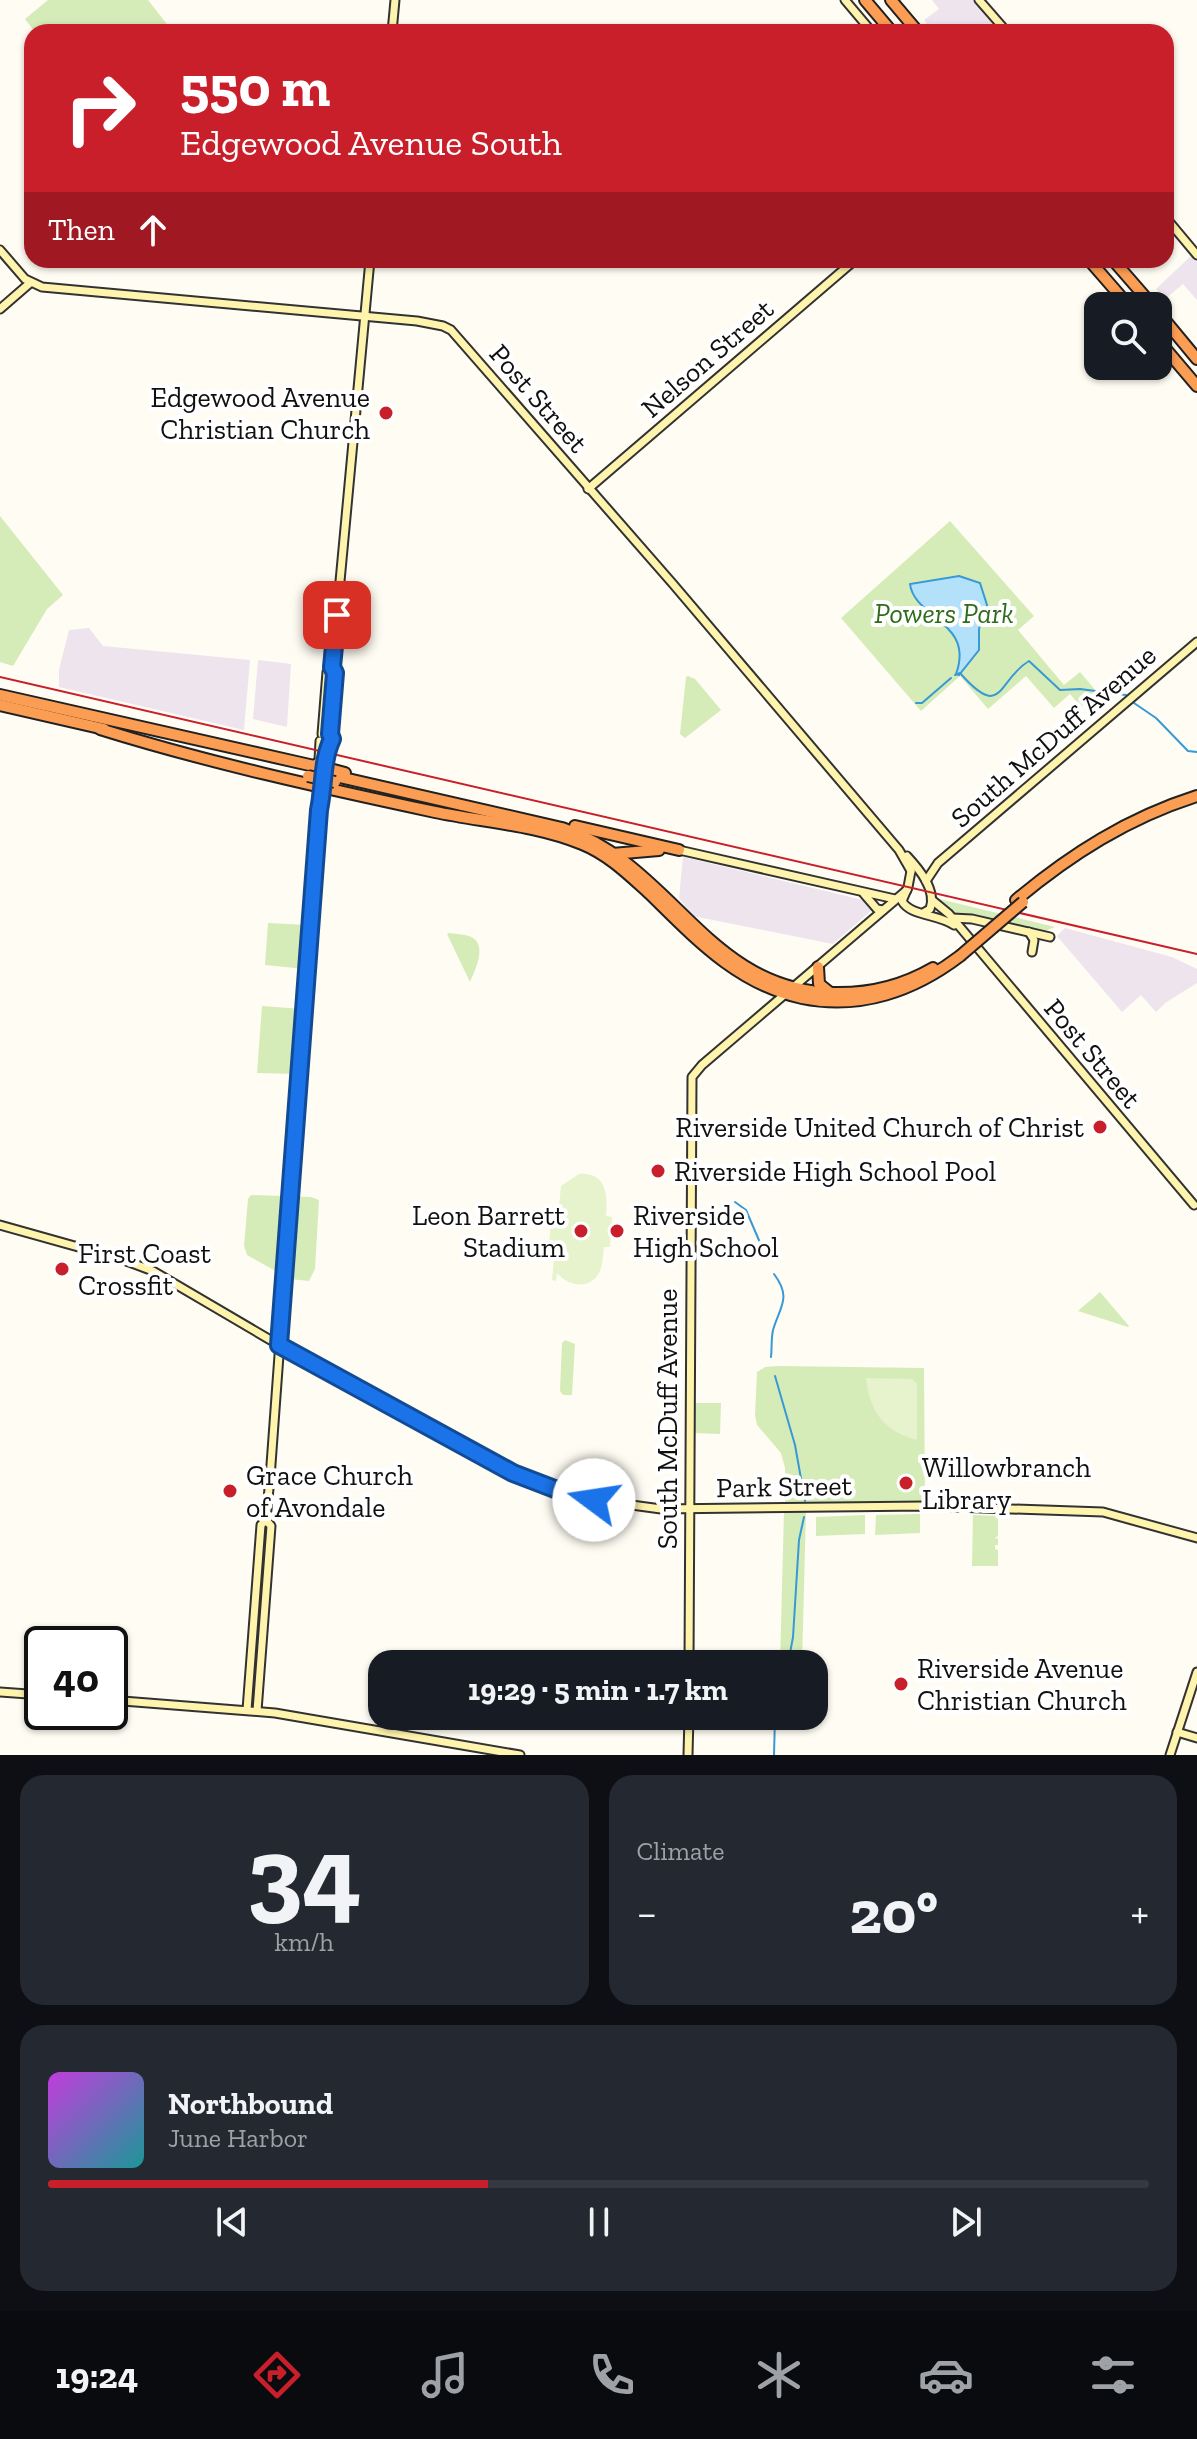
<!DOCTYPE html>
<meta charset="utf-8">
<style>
:root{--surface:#171b24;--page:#242831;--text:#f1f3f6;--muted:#9ea1a6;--line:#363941;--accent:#c91f2b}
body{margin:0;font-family:"Zilla Slab",serif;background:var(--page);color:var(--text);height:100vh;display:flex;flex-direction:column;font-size:30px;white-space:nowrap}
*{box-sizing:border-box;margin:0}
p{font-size:26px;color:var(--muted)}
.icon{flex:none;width:44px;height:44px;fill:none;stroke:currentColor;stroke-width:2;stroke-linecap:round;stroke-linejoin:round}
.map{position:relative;height:1755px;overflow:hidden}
.panel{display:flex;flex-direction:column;gap:20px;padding:20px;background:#0d0f14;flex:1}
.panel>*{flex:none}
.hud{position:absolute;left:24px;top:24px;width:1150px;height:244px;border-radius:24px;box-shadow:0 2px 6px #0004;background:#c91f2b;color:#fff;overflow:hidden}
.controls{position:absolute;left:1084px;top:292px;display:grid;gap:16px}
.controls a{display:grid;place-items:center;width:88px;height:88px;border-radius:16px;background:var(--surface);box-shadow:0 2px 6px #0004;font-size:40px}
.speed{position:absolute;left:24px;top:1626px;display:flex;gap:16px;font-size:40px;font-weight:700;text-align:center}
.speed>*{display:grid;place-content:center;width:104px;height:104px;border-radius:50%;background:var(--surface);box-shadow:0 2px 6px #0004;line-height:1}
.speed .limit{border:4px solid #111;border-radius:12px;background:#fff;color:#111}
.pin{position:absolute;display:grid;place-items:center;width:68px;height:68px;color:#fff;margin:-34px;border-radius:16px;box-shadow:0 4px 12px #0006}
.me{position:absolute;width:88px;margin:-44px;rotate:284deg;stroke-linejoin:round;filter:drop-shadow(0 0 6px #0008)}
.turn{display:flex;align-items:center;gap:28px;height:168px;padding:0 24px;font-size:36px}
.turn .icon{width:104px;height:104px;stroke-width:2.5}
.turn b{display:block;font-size:56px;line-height:68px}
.then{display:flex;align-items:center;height:76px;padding:0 24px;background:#0003;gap:16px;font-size:30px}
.big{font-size:60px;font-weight:700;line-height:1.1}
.panel .widget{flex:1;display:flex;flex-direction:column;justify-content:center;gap:12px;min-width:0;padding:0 28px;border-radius:24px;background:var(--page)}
.panel .dial{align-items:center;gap:0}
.dial b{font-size:104px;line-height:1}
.song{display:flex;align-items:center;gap:24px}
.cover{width:96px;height:96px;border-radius:12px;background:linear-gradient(135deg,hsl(290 70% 55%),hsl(180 70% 35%))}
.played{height:8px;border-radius:4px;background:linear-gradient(90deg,var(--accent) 40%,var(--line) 40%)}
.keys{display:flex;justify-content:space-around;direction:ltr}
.heat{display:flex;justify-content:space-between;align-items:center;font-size:44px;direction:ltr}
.panel .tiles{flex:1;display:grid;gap:20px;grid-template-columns:1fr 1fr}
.widget:last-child{grid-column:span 2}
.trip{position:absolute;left:368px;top:1650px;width:460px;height:80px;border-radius:24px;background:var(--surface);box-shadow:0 2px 6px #0004;font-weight:700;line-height:80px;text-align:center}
.tab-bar{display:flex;height:128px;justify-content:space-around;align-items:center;background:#090b0e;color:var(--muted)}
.tab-bar .icon{width:56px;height:56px}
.tab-bar .on{color:var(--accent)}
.tab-bar b{font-size:36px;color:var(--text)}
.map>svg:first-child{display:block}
</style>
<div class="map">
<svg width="1197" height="1755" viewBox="0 0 1197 1755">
<rect width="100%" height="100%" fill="#fffcf3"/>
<g fill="#ede4ee">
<polygon points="932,0 973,0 1001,32 934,32 924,20 939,9"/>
<polygon points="1192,255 1197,261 1197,300 1183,284 1165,299 1156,289"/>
<polygon points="89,628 103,646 250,660 244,730 59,687 59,670 69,630"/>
<polygon points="258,660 291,664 287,727 253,719"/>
<polygon points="683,857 863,900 872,910 833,944 693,916 679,898"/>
<polygon points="1065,928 1172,957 1197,969 1197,983 1165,1003 1156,1012 1141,995 1122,1012 1057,936"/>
</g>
<g fill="#d5ecb9">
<polygon points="48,0 148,0 173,32 35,32 25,19"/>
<polygon points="0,516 63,595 47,609 13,666 0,662"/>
<polygon points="950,521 1034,616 1018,630 1064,685 1080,672 1097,692 1081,707 1070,694 1054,708 1026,676 988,709 960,676 921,711 841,618"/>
<polygon points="688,676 695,679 721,710 685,738 680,734 686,677"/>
<polygon points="935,898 1055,927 1045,931 979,916 954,915"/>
<polygon points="268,923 308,925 305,969 265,965"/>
<path d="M 449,933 C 455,934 463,934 469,936 C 489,943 475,970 470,982 L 447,934 Z"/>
<polygon points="262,1006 302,1009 297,1074 257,1073"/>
<polygon points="251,1195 311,1197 319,1200 315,1269 309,1281 290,1279 247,1255 244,1246 248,1199"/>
<polygon points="1100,1292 1129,1326 1128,1327 1078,1311"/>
<polygon points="565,1340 575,1344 572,1395 563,1395 560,1391 562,1343"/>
<polygon points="778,1366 924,1368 925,1506 785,1505 785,1468 781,1453 757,1425 755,1415 757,1372 765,1367"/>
<polygon points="695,1403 721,1403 720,1434 694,1433"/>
<polygon points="784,1511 806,1511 802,1664 780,1664"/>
<polygon points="920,1514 920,1533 875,1535 876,1515"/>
<polygon points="865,1515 865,1534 816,1536 816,1517"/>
<polygon points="973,1515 998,1516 998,1536 995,1538 998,1539 998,1545 995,1545 995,1549 998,1550 998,1566 972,1566"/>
</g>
<g fill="#e6f3cc">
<path d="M 579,1174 C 606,1172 608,1194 606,1216 L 612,1217 L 610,1247 L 604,1247 C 603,1254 603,1261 601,1268 C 594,1290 570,1288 557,1273 L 556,1281 L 552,1280 L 555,1247 L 549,1246 L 552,1207 L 559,1207 L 561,1186 Z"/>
<path d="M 866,1378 L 912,1379 L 917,1384 L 917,1440 C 884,1431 870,1413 866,1378 Z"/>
</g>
<path fill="#b4e1fa" stroke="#3799d5" stroke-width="2" d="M 959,576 L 980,583 L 987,605 L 979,629 L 979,650 L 959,675 L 956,674 C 975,622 914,618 910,584 Z"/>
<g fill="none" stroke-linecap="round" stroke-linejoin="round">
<g stroke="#3799d5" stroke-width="2">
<path d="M 955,675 L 960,673 C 1003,722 997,680 1029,661 L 1060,690 L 1080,689 L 1126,695"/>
<polyline points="916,703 922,703 951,678"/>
<polyline points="1134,703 1156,718 1188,751 1197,752"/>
<polyline points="735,1202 746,1210 761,1245"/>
<path d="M 771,1357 C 772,1349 771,1339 773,1330 C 780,1306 792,1298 774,1274"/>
<polyline points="775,1376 795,1445 805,1501"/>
<polyline points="788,1664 793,1637 799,1540 804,1517"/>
<polyline points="774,1755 775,1717"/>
</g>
<defs>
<g id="secondary">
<polyline points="845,0 872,32"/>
<polyline points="979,0 1007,32"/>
<polyline points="392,32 395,0"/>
<polyline points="1166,218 1197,255"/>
<polyline points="0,250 25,279 42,287 417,321 443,326 451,330 673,584 899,850 911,871"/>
<polyline points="0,309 30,283"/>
<polyline points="588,489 855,260"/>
<polyline points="322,734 327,672 332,667"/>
<polyline points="330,734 335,673 332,667 370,260"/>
<polyline points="320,804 317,798 320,741"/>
<polyline points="679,850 895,899"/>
<path d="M 907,856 C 919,869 937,890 930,909 L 923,913"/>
<path d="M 911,871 L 908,887 L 902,901 C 910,916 938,914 954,925"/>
<polyline points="926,881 938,863 1197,642"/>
<polyline points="864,894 877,909 883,910"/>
<polyline points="932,900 949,914 1194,1205"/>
<polyline points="952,918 972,919 1050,937"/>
<polyline points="1029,932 1034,940 1032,952"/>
<polyline points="0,1225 121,1259 153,1271 279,1345 513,1473 580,1498 661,1509 925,1506 1103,1512 1197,1538"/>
<polyline points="689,1664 692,1077 702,1065 907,890"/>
<polyline points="0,1692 42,1695"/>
<polyline points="110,1700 275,1713 520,1755"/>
<polyline points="247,1710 261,1525 266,1520 270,1478 319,810 331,743"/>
<polyline points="257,1711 271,1526 266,1520"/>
<polyline points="1177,1732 1197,1738"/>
<polyline points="688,1755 689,1716"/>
<polyline points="1170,1755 1197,1672"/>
</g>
<g id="highway">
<polyline points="865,0 892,32"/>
<polyline points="891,0 918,32"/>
<polyline points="1089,260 1129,306"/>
<polyline points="1113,260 1153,306"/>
<polyline points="1158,312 1197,359"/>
<polyline points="1158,340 1197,386"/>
<polyline points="0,695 314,766 319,763"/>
<polyline points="0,705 104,729"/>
<path d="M 100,729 C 209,763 323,788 435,812 C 483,822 536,825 582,844 C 609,855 629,875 650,894 C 695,938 737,984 802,998 C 860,1010 914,991 960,956"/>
<polyline points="326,764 330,769 345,773"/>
<path d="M 335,776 L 562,828 C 674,865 705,989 833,993 C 869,994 902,986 933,968"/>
<polyline points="575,826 679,850"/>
<polyline points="612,854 659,850"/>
<path d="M 1016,900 C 1071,854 1128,818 1197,796"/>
<polyline points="818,967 819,984 829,992"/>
</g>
</defs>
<use href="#secondary" stroke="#323232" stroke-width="11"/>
<use href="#highway" stroke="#212121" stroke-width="14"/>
<use href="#secondary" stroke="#fff4ae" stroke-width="7"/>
<use href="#highway" stroke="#fc9d54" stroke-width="10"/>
<polyline stroke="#c91f2b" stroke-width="2" points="0,677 1197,954"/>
<defs>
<g id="highway-bridge">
<polyline points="308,776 335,782"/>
<polyline points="960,956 1023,902"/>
</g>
</defs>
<use href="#highway-bridge" stroke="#212121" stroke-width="14" stroke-linecap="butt"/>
<use href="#highway-bridge" stroke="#fc9d54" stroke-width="10"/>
</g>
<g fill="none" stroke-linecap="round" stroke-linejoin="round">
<defs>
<path id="route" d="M 337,615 L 332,667 L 335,673 L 330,734 L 332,739 C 322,760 324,787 319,810 L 279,1345 L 513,1473 L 573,1496 L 594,1500"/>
</defs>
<use href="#route" stroke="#114b97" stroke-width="20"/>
<use href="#route" stroke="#1a73e8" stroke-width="14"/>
</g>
<g fill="#c91f2b" stroke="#fff" stroke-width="3">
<circle cx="386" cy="413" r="8"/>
<circle cx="1100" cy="1127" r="8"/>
<circle cx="658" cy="1171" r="8"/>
<circle cx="581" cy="1231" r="8"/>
<circle cx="617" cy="1231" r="8"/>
<circle cx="62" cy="1269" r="8"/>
<circle cx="906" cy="1483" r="8"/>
<circle cx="230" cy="1491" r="8"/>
<circle cx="901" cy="1684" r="8"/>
</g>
<g text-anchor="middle" stroke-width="8" stroke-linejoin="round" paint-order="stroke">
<g font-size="28" fill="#101010" stroke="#fff">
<text transform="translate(707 358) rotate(-41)" y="10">Nelson Street</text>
<text transform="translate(539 398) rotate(49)" y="10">Post Street</text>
<text transform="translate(1053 736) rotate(-41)" y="10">South McDuff Avenue</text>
<text transform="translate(1093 1053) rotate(50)" y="10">Post Street</text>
<text transform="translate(667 1419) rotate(-90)" y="10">South McDuff Avenue</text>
<text transform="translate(784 1486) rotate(-1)" y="10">Park Street</text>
</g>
<g font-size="28" fill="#101010" stroke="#fff" text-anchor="start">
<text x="370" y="407" text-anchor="end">Edgewood Avenue<tspan x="370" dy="32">Christian Church</tspan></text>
<text x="1084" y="1137" text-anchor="end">Riverside United Church of Christ</text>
<text x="674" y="1181">Riverside High School Pool</text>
<text x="565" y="1225" text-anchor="end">Leon Barrett<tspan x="565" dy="32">Stadium</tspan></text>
<text x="633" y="1225">Riverside<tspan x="633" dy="32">High School</tspan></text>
<text x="78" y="1263">First Coast<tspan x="78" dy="32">Crossfit</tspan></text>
<text x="922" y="1477">Willowbranch<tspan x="922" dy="32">Library</tspan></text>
<text x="246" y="1485">Grace Church<tspan x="246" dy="32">of Avondale</tspan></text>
<text x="917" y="1678">Riverside Avenue<tspan x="917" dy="32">Christian Church</tspan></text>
</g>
<g font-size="28" font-style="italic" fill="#2e6c1b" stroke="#fff">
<text x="944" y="623">Powers Park</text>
</g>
</g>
</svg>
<div class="controls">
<a><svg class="icon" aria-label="search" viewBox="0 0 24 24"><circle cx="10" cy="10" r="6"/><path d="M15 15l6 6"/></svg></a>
</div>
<div class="speed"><div class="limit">40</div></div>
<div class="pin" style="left:337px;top:615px;background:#d93025"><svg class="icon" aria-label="arrive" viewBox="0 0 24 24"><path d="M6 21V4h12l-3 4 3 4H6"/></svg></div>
<svg class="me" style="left:594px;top:1500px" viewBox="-20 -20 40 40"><circle r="19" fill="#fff"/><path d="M0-13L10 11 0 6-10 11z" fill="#1a73e8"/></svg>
<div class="trip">19:29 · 5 min · 1.7 km</div>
<div class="hud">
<div class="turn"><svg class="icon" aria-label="right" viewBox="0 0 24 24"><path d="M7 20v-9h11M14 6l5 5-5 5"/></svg><div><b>550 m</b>Edgewood Avenue South</div></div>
<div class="then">Then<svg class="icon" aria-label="ahead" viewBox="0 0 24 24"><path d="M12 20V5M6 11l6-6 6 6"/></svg></div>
</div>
</div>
<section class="panel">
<div class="tiles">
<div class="widget dial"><b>34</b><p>km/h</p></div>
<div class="widget"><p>Climate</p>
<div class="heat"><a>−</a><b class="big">20°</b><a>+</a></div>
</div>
<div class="widget">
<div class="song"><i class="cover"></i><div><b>Northbound</b><p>June Harbor</p></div></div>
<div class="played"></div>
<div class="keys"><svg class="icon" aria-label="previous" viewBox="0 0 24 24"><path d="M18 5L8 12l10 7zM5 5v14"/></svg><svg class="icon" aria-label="pause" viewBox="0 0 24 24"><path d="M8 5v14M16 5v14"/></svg><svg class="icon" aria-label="next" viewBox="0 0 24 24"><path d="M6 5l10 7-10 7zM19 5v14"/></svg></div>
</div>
</div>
</section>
<nav class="tab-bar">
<b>19:24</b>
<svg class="icon on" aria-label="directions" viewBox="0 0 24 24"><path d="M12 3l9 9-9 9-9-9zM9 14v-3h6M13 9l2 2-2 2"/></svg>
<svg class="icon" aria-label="music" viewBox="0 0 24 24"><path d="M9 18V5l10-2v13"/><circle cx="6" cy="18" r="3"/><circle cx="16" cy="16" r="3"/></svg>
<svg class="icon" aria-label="phone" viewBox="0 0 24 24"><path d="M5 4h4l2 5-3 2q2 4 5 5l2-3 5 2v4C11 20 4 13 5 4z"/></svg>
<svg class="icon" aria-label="climate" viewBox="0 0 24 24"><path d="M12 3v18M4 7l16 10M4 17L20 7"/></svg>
<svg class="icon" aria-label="car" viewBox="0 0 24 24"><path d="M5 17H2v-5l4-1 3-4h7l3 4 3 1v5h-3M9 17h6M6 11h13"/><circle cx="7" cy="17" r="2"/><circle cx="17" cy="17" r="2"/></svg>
<svg class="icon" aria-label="filters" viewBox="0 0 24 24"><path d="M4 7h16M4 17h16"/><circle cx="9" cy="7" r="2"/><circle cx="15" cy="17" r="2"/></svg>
</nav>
